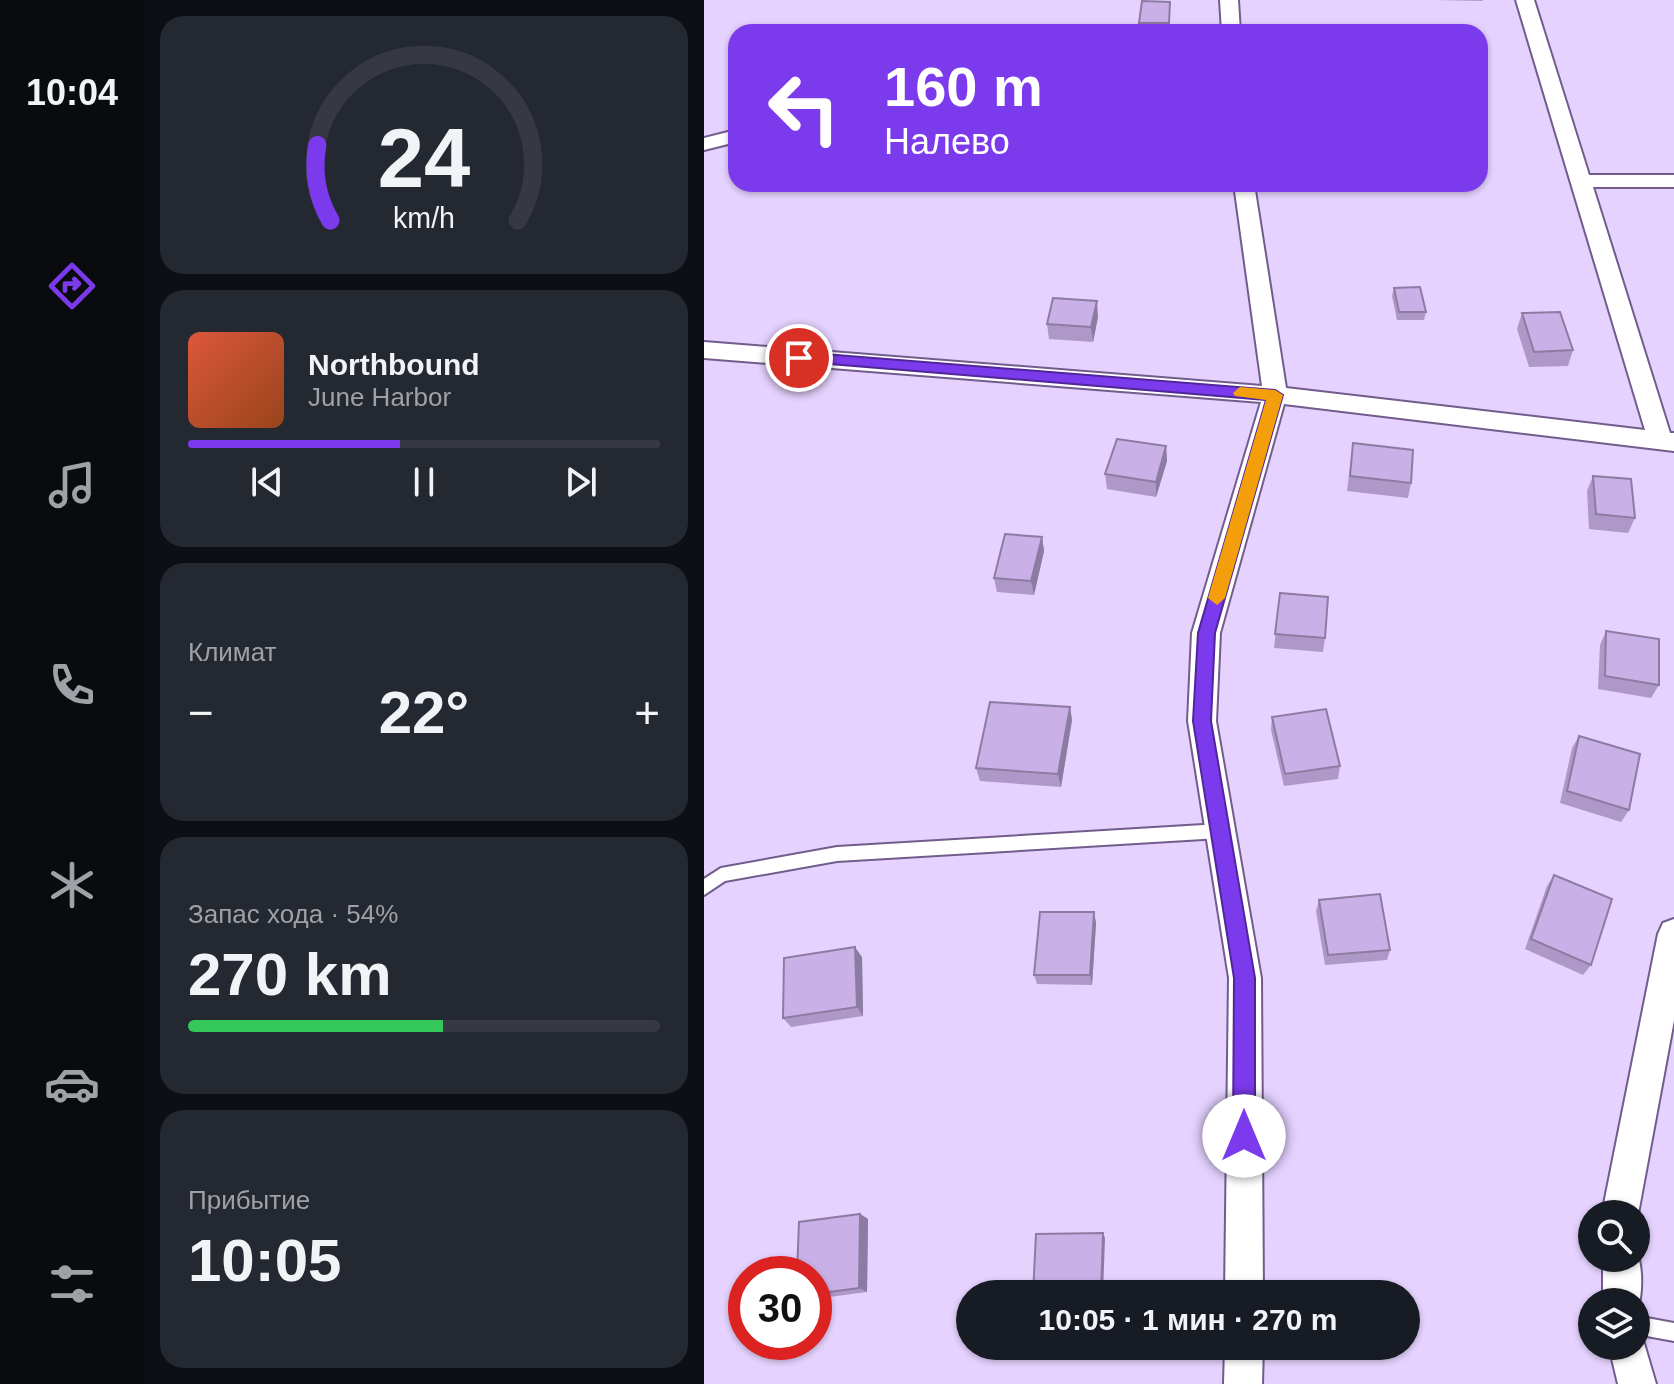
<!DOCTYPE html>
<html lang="ru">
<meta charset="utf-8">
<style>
:root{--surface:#171b24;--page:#242831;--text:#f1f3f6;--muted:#9ea1a6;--line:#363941;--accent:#7c3aed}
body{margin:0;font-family:Arial,sans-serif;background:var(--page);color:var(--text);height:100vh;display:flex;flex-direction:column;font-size:30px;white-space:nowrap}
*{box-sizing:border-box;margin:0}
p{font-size:26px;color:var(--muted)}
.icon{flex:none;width:44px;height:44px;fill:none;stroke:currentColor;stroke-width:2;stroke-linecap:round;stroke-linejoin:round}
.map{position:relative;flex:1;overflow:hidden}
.side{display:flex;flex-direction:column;gap:16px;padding:16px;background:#0d0f14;width:560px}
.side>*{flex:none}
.hud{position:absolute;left:24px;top:24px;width:760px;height:168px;border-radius:24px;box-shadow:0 2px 6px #0004;background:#7c3aed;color:#fff;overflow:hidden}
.fabs{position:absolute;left:874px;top:1200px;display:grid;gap:16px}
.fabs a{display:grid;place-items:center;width:72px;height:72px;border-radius:50%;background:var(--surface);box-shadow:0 2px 6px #0004;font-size:40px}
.speed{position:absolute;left:24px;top:1256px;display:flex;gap:16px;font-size:40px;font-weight:700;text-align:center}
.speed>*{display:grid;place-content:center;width:104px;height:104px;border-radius:50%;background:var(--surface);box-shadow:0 2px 6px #0004;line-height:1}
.speed .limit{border:12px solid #d22;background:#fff;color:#111}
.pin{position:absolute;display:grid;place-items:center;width:68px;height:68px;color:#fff;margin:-34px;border:4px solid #fff;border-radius:50%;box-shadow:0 2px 8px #0007}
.me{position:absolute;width:88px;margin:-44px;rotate:0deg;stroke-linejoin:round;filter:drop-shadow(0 0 6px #0008)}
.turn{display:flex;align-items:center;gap:28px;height:168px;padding:0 24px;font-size:36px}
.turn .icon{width:104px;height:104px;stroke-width:2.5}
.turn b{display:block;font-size:56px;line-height:68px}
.big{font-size:60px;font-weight:700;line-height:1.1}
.side .tile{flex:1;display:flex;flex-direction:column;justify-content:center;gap:12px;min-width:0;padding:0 28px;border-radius:24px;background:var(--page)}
.side .dial{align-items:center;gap:0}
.dial svg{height:208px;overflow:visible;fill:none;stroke:var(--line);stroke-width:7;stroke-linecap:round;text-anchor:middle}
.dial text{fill:var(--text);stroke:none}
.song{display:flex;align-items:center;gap:24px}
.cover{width:96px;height:96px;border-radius:12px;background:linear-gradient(135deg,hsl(10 70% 55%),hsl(20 70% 35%))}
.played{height:8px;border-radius:4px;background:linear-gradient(90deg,var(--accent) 45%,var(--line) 45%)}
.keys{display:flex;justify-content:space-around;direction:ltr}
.heat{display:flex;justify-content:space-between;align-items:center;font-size:44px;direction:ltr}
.charge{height:12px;border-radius:6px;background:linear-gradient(90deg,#34c759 54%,var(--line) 0)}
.trip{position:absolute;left:252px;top:1280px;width:464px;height:80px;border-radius:40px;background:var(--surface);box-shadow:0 2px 6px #0004;font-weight:700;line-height:80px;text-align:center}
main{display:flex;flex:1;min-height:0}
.dock{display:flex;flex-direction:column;width:144px;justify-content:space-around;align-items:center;background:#090b0e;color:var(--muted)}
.dock .icon{width:56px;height:56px}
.dock .current{color:var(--accent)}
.dock b{font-size:36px;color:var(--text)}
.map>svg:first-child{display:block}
</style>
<main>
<nav class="dock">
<b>10:04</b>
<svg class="icon current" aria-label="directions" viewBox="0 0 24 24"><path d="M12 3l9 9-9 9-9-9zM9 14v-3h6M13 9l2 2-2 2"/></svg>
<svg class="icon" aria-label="music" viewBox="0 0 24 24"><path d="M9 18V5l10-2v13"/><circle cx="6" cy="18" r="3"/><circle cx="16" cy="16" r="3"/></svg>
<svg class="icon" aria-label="phone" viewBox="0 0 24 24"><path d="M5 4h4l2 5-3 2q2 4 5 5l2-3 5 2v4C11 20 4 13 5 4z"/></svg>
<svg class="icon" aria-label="climate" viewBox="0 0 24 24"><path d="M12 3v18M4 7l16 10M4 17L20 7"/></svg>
<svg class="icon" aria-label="car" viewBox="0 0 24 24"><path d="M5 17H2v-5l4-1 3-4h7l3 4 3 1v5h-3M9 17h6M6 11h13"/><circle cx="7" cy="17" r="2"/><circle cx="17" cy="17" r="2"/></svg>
<svg class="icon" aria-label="filters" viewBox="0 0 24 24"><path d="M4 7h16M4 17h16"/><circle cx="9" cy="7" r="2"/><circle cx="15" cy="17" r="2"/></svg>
</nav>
<section class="side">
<div class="tile dial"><svg viewBox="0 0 100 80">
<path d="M14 69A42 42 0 1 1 86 69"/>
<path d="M14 69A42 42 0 0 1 9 40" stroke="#7c3aed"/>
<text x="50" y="56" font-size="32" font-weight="700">24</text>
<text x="50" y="72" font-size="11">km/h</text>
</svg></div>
<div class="tile">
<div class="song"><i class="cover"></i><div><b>Northbound</b><p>June Harbor</p></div></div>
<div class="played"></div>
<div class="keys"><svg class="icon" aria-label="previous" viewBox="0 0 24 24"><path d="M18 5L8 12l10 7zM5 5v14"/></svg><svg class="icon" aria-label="pause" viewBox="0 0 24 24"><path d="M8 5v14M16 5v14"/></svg><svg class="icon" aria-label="next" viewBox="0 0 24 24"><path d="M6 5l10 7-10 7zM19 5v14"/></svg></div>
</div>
<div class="tile"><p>Климат</p>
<div class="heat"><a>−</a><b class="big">22°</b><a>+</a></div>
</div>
<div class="tile"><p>Запас хода · 54%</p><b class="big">270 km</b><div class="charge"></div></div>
<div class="tile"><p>Прибытие</p><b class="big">10:05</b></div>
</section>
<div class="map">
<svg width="970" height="1384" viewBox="0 0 970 1384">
<rect width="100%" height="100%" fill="#e5d2fe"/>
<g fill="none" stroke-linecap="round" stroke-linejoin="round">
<defs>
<g id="service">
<polygon points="516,824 521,826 524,831 521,836 516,838 133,861 21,881 0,895 0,879 17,868 133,847"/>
<polygon points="932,1316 970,1323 970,1341 932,1334"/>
</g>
<g id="minor">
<polygon points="516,0 534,0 536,32 518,32"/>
<polygon points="812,0 830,0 885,175 970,175 970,187 889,187 966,433 970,433 970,451 580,404 516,633 512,721 557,978 559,1294 521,1294 525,978 484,721 488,633 557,402 0,358 0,342 558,386 530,184 550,184 582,388 941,430"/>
<polygon points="32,130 32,142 0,150 0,138"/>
<polygon points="970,919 970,1020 934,1214 932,1219 932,1214 898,1214 954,934 959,923"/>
<path d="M 932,1250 C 939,1267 939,1296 932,1313 L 932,1302 L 899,1302 L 899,1258 L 932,1258 Z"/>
<polygon points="932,1330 937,1333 952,1384 914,1384 905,1346 932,1346"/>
<polygon points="521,1346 559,1346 558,1384 520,1384"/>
</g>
</defs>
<use href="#service" stroke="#715c8c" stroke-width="4"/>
<use href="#minor" stroke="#715c8c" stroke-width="4"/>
<use href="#service" fill="#fff" fill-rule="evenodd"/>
<use href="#minor" fill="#fff" fill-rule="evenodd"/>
</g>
<g fill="#ad98c8">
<polygon points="731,0 779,0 778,1"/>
<polygon points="466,2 465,32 436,32 435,23"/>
<polygon points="690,288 722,312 720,320 693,320 688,296"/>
<polygon points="818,313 869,350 864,366 825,367 813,329"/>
<polygon points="394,317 389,342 345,339 343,324"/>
<polygon points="649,443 707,483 704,498 643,491"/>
<polygon points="462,446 463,461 452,497 403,489 401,474"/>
<polygon points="889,476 931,518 924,533 885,529 883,491"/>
<polygon points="338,537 340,551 330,595 293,592 290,578"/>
<polygon points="576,593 621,638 619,652 570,648"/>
<polygon points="902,631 955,685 947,698 894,689 896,645"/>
<polygon points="366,707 368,720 357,787 276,781 272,768"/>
<polygon points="568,717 636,766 634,779 580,786 567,730"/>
<polygon points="875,736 925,810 917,822 856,803 868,748"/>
<polygon points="850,875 887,965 879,975 821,949 843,886"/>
<polygon points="615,900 686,950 683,960 621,965 612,911"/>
<polygon points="390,912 392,923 388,985 333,984 330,975"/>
<polygon points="158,957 159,1016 87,1027 79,1018"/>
<polygon points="156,1214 164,1219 163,1292 110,1299 110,1274"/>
</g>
<g fill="#8d7ca2">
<polygon points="393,301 394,317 389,342 387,327"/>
<polygon points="462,446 463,461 452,497 452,482"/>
<polygon points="338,537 340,551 330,595 327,581"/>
<polygon points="366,707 368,720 357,787 354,774"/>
<polygon points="390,912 392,923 388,985 386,975"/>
<polygon points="151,947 158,957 159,1016 153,1007"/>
<polygon points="156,1214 164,1219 163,1292 155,1288"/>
<polygon points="399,1233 401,1238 399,1294 397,1294"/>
</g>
<g fill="#c9b1e8" stroke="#8d7ca2" stroke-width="2">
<polygon points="438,1 466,2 465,23 435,23"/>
<polygon points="716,287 722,312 695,312 690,288"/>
<polygon points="349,298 393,301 387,327 343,324"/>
<polygon points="856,312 869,350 830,352 818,313"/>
<polygon points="413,439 462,446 452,482 401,474"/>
<polygon points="649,443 709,450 707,483 646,476"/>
<polygon points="889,476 927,479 931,518 892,514"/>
<polygon points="301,534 338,537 327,581 290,578"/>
<polygon points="576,593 624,597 621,638 571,634"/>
<polygon points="902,631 955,639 955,685 901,676"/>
<polygon points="286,702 366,707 354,774 272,768"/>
<polygon points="622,709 636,766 581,774 568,717"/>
<polygon points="875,736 936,754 925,810 863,791"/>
<polygon points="850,875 908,899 887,965 827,939"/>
<polygon points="676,894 686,950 624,955 615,900"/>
<polygon points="336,912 390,912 386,975 330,975"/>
<polygon points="151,947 153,1007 79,1018 80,958"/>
<polygon points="156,1214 155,1288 110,1294 110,1274 93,1274 95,1222"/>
<polygon points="399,1233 397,1294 329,1294 332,1234"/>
</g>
<polygon fill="#7c3aed" stroke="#51269a" stroke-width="2" points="95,352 571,390 579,395 511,633 507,721 551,978 551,1136 548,1144 540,1147 532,1144 529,1136 530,978 489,721 494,633 562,400 90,361 90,354"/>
<polygon fill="#f59e0b" points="536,387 571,390 579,395 521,598 513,605 504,598 562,400 531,396 529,393"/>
</svg>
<div class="fabs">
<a><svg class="icon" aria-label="search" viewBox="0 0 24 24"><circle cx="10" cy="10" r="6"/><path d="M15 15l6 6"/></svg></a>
<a><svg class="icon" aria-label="layers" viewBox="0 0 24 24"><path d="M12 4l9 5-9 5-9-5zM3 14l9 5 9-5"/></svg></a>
</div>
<div class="speed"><div class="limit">30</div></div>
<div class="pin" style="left:95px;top:358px;background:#d93025"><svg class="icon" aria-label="arrive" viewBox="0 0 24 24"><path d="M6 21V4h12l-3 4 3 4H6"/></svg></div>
<svg class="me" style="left:540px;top:1136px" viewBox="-20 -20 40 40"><circle r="19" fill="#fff"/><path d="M0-13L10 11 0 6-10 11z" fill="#7c3aed"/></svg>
<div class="trip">10:05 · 1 мин · 270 m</div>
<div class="hud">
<div class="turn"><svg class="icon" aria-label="left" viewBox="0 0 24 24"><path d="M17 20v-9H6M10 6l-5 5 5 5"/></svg><div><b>160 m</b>Налево</div></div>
</div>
</div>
</main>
